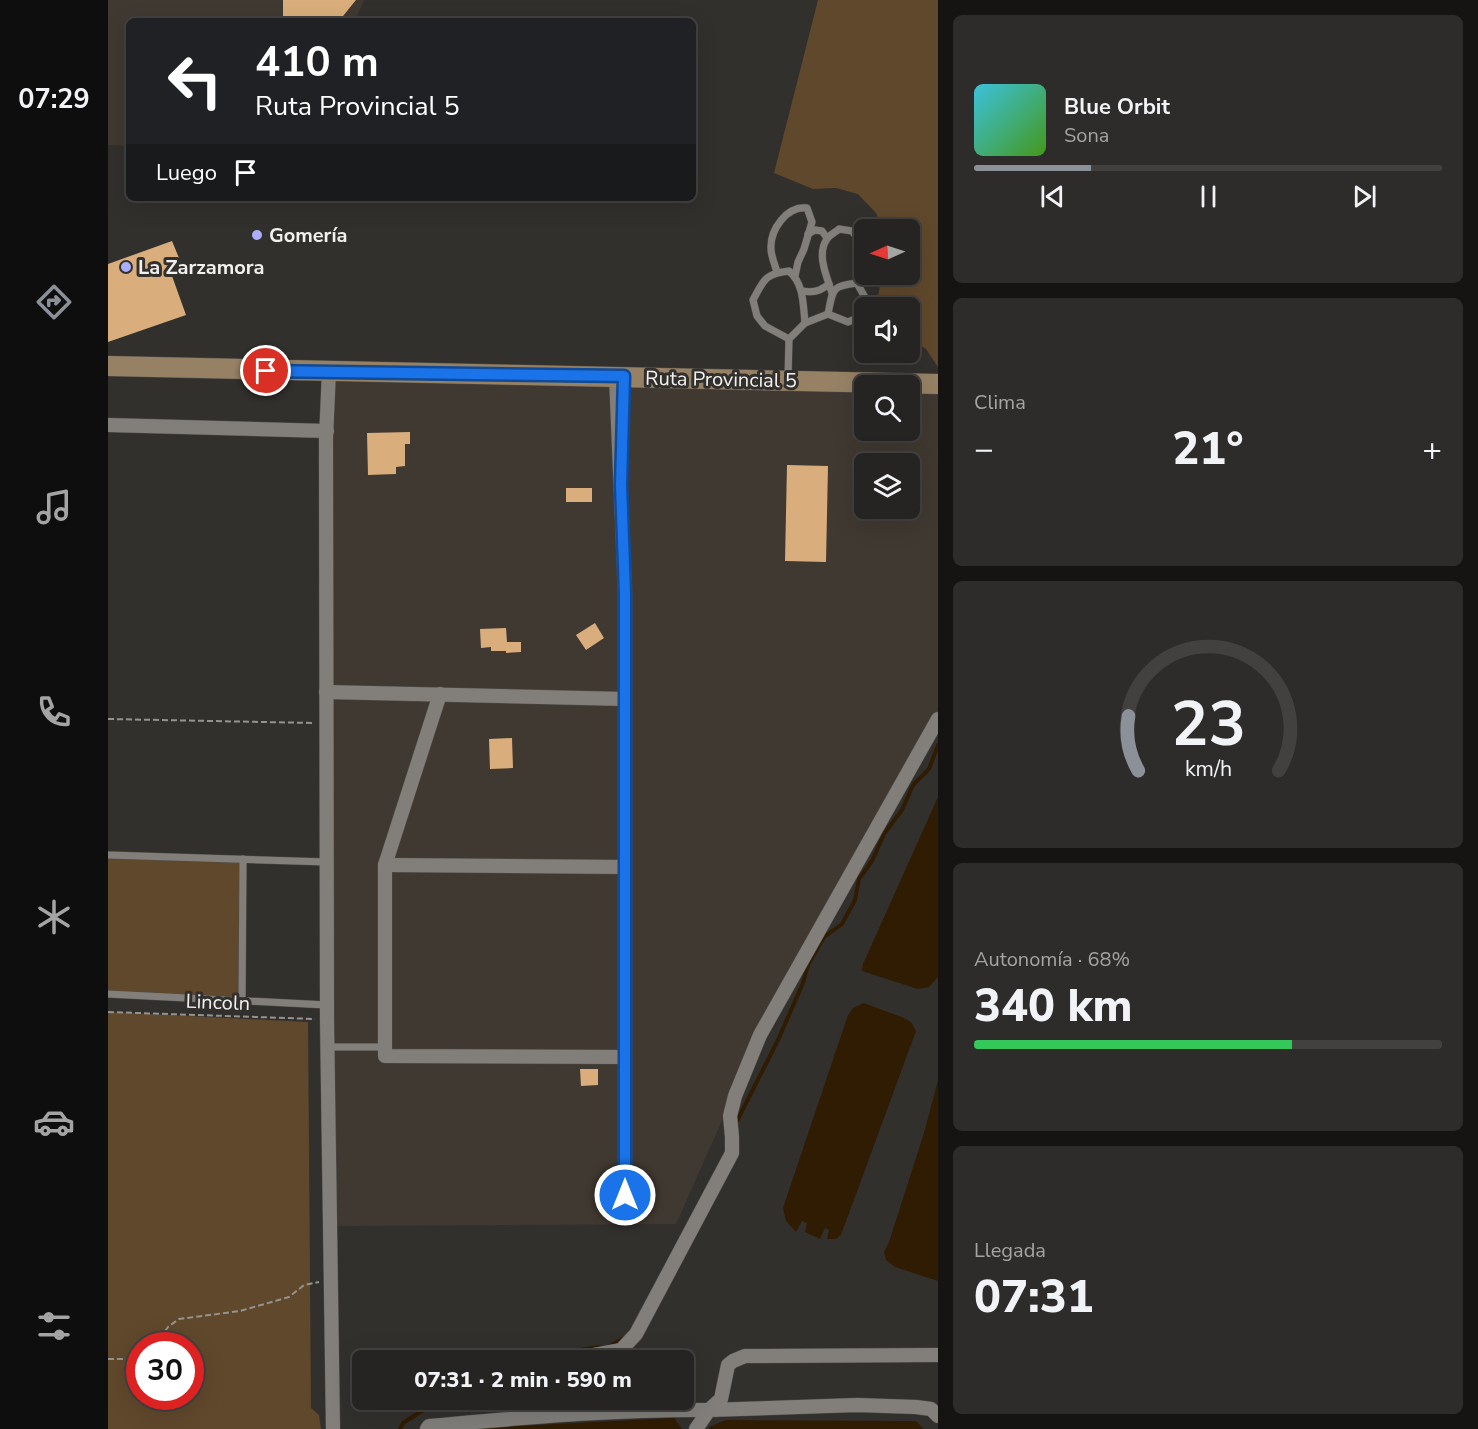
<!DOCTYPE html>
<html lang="es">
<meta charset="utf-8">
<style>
:root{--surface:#262422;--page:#2e2c2a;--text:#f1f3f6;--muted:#a4a4a5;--line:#424140;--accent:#8c9099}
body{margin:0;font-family:"Nunito Sans",sans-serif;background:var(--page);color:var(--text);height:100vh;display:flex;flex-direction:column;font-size:22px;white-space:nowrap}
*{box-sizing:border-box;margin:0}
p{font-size:20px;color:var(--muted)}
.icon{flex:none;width:33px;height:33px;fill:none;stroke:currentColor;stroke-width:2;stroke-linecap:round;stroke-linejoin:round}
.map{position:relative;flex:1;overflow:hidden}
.details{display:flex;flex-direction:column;gap:15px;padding:15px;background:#151413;width:540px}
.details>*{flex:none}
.hud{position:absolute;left:18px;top:18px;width:570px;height:183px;border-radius:9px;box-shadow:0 6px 24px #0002,0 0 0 2px var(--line);background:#202124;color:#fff;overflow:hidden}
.needle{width:39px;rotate:267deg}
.fabs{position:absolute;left:746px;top:219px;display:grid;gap:12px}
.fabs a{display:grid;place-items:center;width:66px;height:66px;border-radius:9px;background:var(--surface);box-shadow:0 6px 24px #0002,0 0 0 2px var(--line);font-size:30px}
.speed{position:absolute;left:18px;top:1332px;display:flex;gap:12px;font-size:30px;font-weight:700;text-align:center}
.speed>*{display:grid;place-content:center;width:78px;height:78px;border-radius:50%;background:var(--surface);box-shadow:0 6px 24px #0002,0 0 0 2px var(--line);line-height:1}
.speed .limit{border:9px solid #d22;background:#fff;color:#111}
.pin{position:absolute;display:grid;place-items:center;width:51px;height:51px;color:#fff;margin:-26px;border:3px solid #fff;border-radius:50%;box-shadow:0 2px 6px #0007}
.me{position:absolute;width:66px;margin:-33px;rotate:0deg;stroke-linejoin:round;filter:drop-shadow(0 0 4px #0008)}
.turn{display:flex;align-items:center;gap:21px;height:126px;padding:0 30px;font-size:27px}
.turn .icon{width:78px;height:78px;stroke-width:2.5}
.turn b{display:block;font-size:42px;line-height:51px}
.then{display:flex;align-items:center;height:57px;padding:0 30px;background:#0003;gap:12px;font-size:22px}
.big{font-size:45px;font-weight:800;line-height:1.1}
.details .widget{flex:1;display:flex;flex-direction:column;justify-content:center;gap:9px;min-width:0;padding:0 21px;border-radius:9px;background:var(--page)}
.details .dial{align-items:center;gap:0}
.dial svg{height:156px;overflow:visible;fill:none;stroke:var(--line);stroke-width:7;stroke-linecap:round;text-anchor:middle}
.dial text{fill:var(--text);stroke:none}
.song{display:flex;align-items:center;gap:18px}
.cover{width:72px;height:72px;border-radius:9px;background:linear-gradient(135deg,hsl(190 70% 55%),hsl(100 70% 35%))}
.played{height:6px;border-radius:3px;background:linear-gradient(90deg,var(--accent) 25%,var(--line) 25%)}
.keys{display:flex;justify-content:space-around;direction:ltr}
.heat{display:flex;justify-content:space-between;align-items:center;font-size:33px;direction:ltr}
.charge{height:9px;border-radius:4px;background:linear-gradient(90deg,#34c759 68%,var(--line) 0)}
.trip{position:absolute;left:244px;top:1350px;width:342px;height:60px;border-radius:9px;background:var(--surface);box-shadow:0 6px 24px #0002,0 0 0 2px var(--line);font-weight:800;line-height:60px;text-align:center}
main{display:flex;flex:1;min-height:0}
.menu{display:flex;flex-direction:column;width:108px;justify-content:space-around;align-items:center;background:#0f0e0e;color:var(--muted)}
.menu .icon{width:42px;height:42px}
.menu .on{color:var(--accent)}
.menu b{font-size:27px;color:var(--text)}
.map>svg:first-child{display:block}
</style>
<main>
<nav class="menu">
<b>07:29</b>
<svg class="icon on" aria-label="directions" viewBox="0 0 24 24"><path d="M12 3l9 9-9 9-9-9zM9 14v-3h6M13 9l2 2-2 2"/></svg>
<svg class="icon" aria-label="music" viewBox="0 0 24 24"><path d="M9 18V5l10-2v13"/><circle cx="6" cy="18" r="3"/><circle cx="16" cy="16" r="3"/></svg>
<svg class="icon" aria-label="phone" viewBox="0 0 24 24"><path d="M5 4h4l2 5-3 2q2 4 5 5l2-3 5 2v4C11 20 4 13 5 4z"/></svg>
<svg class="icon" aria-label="climate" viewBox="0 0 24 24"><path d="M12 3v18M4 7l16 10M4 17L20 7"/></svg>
<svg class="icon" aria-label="car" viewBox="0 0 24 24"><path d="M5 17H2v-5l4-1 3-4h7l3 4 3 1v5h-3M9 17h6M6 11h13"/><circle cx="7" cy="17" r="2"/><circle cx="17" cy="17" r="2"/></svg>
<svg class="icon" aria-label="filters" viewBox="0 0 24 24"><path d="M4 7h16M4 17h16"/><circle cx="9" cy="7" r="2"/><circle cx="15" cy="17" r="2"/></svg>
</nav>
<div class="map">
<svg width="830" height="1429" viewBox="0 0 830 1429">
<rect width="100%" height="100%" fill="#32302d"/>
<g fill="#403931" fill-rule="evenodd">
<polygon points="0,0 256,0 247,21 21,21 21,146 0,145"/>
<path d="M 221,371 L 830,385 L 830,719 L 652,1035 L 568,1224 L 222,1226 ZM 756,386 L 801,386 L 801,430 L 756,430 ZM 756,464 L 801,464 L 801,508 L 756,508 Z"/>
</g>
<g fill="#60482c" fill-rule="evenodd">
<polygon points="710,0 830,0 830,367 818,349 801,338 801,308 768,307 774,275 801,274 801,230 775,229 768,213 750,194 728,188 705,189 666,173"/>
<polygon points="0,855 135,859 134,1001 0,994"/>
<path d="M 0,1012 L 200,1022 L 203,1408 L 211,1415 L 213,1429 L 0,1429 ZM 32,1346 L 82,1346 L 82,1396 L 32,1396 Z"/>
</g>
<g fill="#301c02">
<polygon points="830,797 830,977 821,987 810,989 754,971 755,964"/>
<polygon points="756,1003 796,1018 803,1022 808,1031 733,1235 728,1239 719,1239 721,1230 717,1228 712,1239 697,1232 699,1223 694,1221 688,1232 678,1221 675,1208 740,1015 745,1008"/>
<polygon points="830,1080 830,1281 787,1267 778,1260 776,1252 781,1242 816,1133"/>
<polygon points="566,1418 574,1429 350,1429"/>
<polygon points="618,1420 808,1421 816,1429 601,1429 601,1427"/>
</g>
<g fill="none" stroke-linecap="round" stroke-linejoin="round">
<g stroke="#301c02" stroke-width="4">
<polyline points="627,1125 670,1040 695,983 700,965 716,937 734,924 747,900 751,879 764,861 776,834 794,810 805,785 821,769 830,745"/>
<polyline points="502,1346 516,1338"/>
<polyline points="448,1360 459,1352 492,1347"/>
<polyline points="292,1429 295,1423 323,1405 363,1406 379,1400"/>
</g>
</g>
<g fill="#d9ae7c">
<polygon points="175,0 248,0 231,21 175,21"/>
<polygon points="64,241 71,258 59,262 78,315 0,342 0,264"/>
<polygon points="302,432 302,444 297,444 297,466 288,467 288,474 260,475 259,433"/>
<polygon points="679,465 720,466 718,562 677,561"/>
<rect x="458" y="488" width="26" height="14"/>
<polygon points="487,623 496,638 478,650 468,635"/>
<polygon points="398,628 399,642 413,642 413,652 398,653 398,651 383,651 383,647 373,648 372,629"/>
<polygon points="404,738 405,768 382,769 381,739"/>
<polygon points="472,1069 490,1069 490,1085 473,1086"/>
</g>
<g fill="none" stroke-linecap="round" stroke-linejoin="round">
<defs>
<g id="lane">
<polyline points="700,234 707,230 714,231 719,238"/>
<path d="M 669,272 C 667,265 663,256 663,249 C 662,229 679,206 699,208 L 704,222 L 696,249 L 690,262 L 687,276"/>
<polyline points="749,283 756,273"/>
<path d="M 694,291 C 706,293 712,291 721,284"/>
<path d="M 724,293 C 719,277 708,254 719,239 C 721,235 728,232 731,229 L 744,231 L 756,246"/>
<path d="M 720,314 C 725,289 723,286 749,283 L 759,301 L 758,308"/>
<path d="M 681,339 L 657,326 L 649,316 L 645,300 C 656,280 656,274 681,271 C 696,284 695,304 697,323"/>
<polyline points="680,378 681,339 697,323 720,314 740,322 756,315"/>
<polyline points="0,855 219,862"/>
<polyline points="0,994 219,1005"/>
<polyline points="134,1001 135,859"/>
<polyline points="219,1047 277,1047"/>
</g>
<g id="street">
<polyline points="221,371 218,438 219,1019 225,1429"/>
<polyline points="508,376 517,593 517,1195"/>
<polyline points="0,425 219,431"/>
<polyline points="218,692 517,699"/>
<polyline points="332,694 277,865 277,1056 517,1057"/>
<polyline points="277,865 517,867"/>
<polyline points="459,1360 513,1350 528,1334 624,1153 624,1137 622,1116 627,1096 652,1035 830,719"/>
<polyline points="416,1417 427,1400"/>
<path d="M 319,1429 L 321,1426 C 414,1418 508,1409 601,1410 L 613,1399 L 620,1365 L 625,1361 L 637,1356 L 830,1355"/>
<polyline points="588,1429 601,1410 749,1405 808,1407 823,1409 830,1416"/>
</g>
<path id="secondary" d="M 0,366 C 277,373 553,377 830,384"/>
</defs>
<use href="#lane" stroke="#4e4c49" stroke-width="8"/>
<use href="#street" stroke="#4e4c49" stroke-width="15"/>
<use href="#secondary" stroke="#4e4c49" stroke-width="21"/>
<g stroke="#959390" stroke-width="2" stroke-dasharray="6 3" stroke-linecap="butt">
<polyline points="0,719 207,723"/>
<polyline points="0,1012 207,1019"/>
<polyline points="47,1346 60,1327 71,1319 132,1311 181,1297 196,1285 211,1282"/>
<polyline points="0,1359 29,1359 32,1358"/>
</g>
<use href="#lane" stroke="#827f7b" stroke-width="7"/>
<use href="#street" stroke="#827f7b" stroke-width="14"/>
<use href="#secondary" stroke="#968164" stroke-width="20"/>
</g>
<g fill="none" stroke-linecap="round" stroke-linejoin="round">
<defs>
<polyline id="route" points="158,371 516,376 513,485 517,593 517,1195"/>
</defs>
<use href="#route" stroke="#114b97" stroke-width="15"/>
<use href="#route" stroke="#1a73e8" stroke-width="10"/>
</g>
<g fill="#abaffb" stroke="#32302d" stroke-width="2">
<circle cx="149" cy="235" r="6"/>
<circle cx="18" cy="267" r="6"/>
</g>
<g text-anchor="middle" stroke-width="6" stroke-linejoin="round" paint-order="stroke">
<g font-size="20" font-weight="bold" fill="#f3f1ef" stroke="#32302d" text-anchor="start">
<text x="161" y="242">Gomería</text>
<text x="30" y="274">La Zarzamora</text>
</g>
<g font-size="20" fill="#f3f1ef" stroke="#32302d">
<text transform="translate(613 379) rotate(1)" y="7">Ruta Provincial 5</text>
<text transform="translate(110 1002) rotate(2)" y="7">Lincoln</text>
</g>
</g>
</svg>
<div class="fabs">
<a><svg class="needle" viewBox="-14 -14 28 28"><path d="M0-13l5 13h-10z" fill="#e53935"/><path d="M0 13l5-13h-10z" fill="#a4a4a5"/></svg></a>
<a><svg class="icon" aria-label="sound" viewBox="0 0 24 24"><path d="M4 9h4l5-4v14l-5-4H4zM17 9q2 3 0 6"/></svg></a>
<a><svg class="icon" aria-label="search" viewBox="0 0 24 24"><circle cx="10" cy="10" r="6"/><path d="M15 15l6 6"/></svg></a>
<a><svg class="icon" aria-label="layers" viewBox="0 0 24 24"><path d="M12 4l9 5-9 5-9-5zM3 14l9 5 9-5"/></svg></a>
</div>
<div class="speed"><div class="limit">30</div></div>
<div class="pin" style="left:158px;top:371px;background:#d93025"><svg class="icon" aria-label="arrive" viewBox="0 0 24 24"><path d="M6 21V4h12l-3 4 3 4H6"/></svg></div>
<svg class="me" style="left:517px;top:1195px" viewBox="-20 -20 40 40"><circle r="17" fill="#1a73e8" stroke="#fff" stroke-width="3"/><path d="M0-11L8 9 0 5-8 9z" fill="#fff"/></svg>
<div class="trip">07:31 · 2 min · 590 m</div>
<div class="hud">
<div class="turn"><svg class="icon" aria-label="left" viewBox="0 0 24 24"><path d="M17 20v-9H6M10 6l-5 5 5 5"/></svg><div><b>410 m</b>Ruta Provincial 5</div></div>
<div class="then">Luego<svg class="icon" aria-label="arrive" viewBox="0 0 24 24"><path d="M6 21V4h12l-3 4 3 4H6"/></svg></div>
</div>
</div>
<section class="details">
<div class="widget">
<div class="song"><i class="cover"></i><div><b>Blue Orbit</b><p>Sona</p></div></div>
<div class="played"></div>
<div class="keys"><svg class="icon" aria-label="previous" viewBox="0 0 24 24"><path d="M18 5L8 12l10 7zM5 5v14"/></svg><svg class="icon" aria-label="pause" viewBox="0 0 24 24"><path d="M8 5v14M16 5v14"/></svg><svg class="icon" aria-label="next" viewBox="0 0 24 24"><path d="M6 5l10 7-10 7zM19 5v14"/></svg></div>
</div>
<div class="widget"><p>Clima</p>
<div class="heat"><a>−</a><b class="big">21°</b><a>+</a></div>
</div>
<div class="widget dial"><svg viewBox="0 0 100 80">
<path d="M14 69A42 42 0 1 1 86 69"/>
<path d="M14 69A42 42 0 0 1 9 41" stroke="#8c9099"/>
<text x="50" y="56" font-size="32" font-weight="700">23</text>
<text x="50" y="72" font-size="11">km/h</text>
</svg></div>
<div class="widget"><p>Autonomía · 68%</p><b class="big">340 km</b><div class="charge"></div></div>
<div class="widget"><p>Llegada</p><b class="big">07:31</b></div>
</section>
</main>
